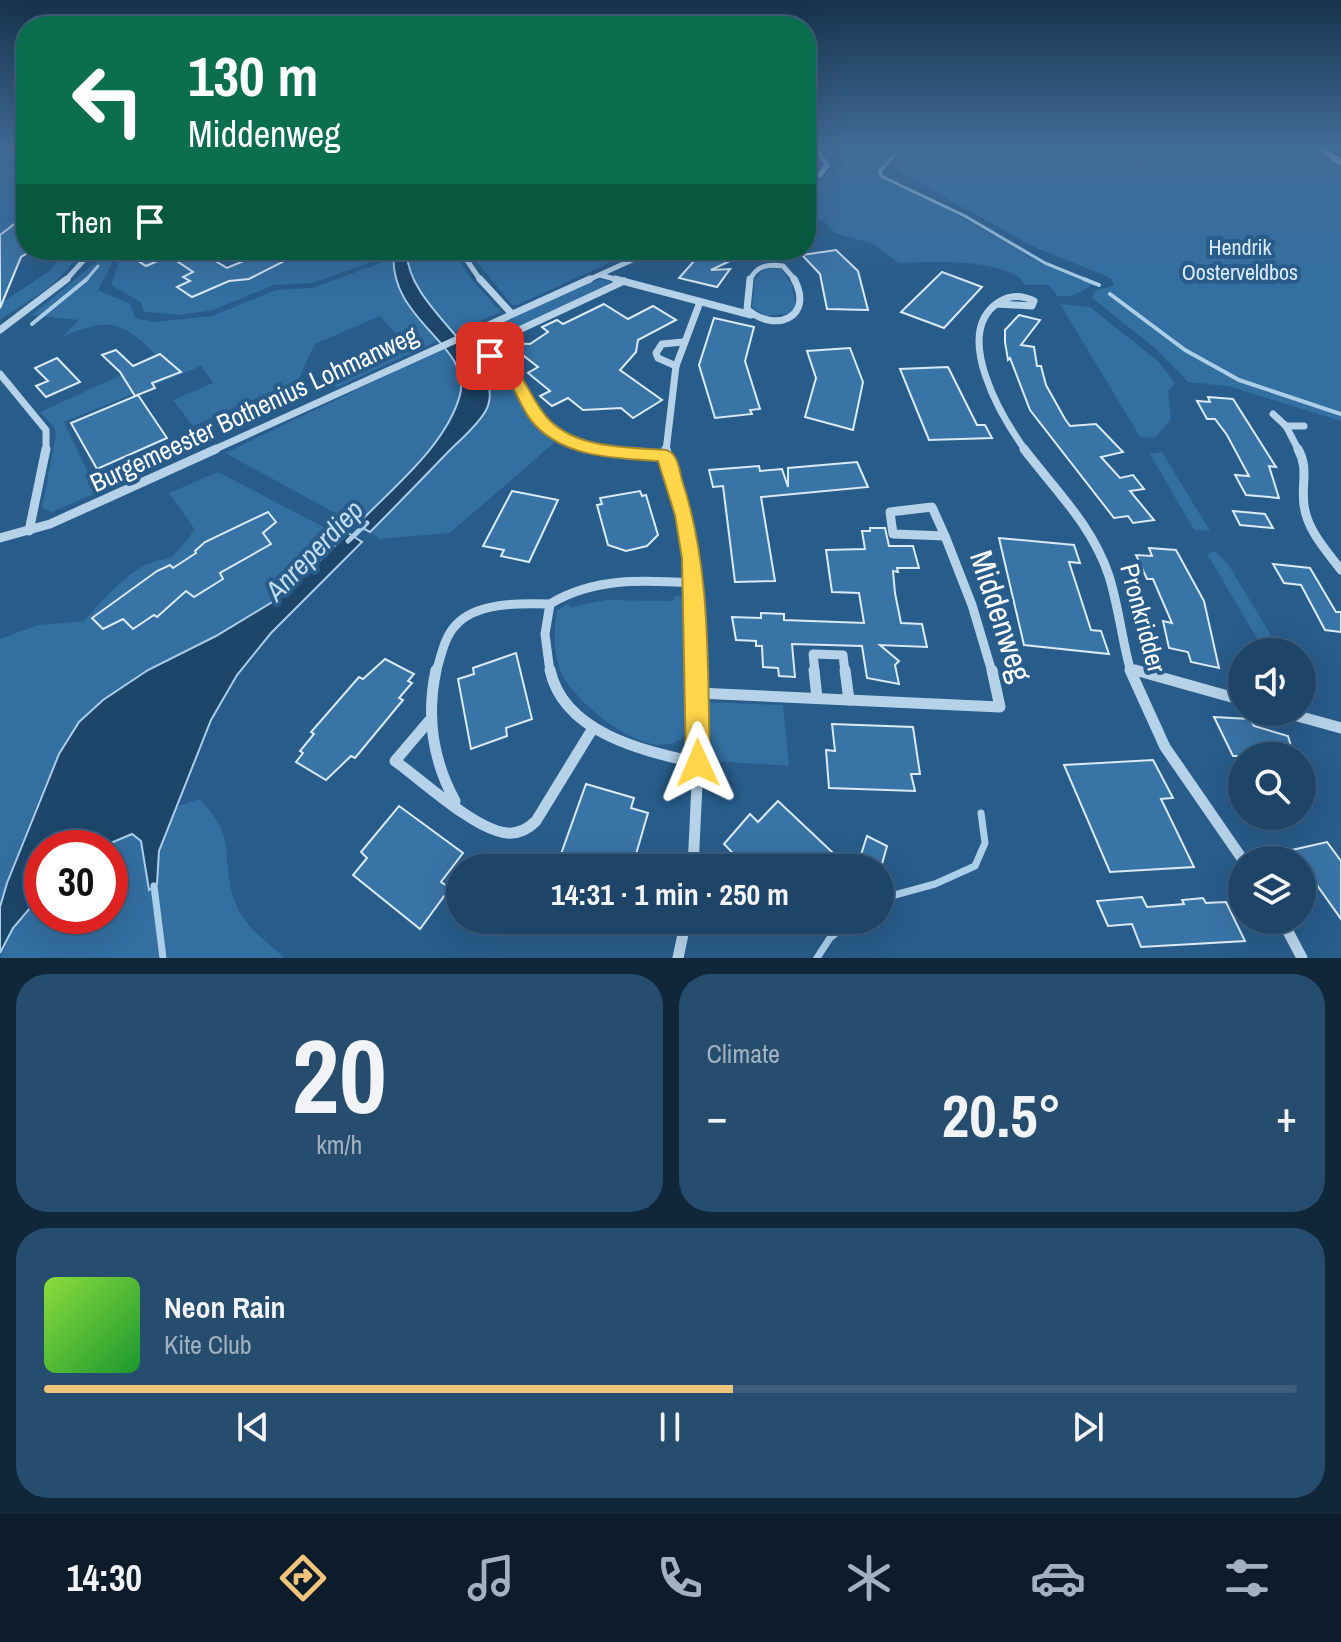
<!DOCTYPE html>
<meta charset="utf-8">
<style>
:root{--surface:#1e4568;--page:#264c6e;--text:#f1f3f6;--muted:#a1b1c0;--line:#3c5d7c;--accent:#f1c47c}
body{margin:0;font-family:"Archivo Narrow",sans-serif;background:var(--page);color:var(--text);height:100vh;display:flex;flex-direction:column;font-size:30px;white-space:nowrap}
*{box-sizing:border-box;margin:0}
p{font-size:26px;color:var(--muted)}
.icon{flex:none;width:44px;height:44px;fill:none;stroke:currentColor;stroke-width:2;stroke-linecap:round;stroke-linejoin:round}
.map{position:relative;height:958px;overflow:hidden}
.panel{display:flex;flex-direction:column;gap:16px;padding:16px;background:#102639;flex:1}
.panel>*{flex:none}
.top-card{position:absolute;left:16px;top:16px;width:800px;height:244px;border-radius:32px;box-shadow:0 8px 32px #0002,0 0 0 2px var(--line);background:#0b6e4f;color:#fff;overflow:hidden}
.buttons{position:absolute;left:1228px;top:638px;display:grid;gap:16px}
.buttons a{display:grid;place-items:center;width:88px;height:88px;border-radius:50%;background:var(--surface);box-shadow:0 8px 32px #0002,0 0 0 2px var(--line);font-size:40px}
.speed{position:absolute;left:24px;top:830px;display:flex;gap:16px;font-size:40px;font-weight:700;text-align:center}
.speed>*{display:grid;place-content:center;width:104px;height:104px;border-radius:50%;background:var(--surface);box-shadow:0 8px 32px #0002,0 0 0 2px var(--line);line-height:1}
.speed .limit{border:12px solid #d22;background:#fff;color:#111}
.pin{position:absolute;display:grid;place-items:center;width:68px;height:68px;color:#fff;margin:-34px;border-radius:16px;box-shadow:0 4px 12px #0006}
.me{position:absolute;width:88px;margin:-44px;rotate:359deg;stroke-linejoin:round;filter:drop-shadow(0 0 6px #0008)}
.turn{display:flex;align-items:center;gap:28px;height:168px;padding:0 40px;font-size:36px}
.turn .icon{width:104px;height:104px;stroke-width:2.5}
.turn b{display:block;font-size:56px;line-height:68px}
.then{display:flex;align-items:center;height:76px;padding:0 40px;background:#0003;gap:16px;font-size:30px}
.big{font-size:60px;font-weight:800;line-height:1.1}
.panel .tile{flex:1;display:flex;flex-direction:column;justify-content:center;gap:12px;min-width:0;padding:0 28px;border-radius:32px;background:var(--page)}
.panel .dial{align-items:center;gap:0}
.dial b{font-size:104px;line-height:1}
.song{display:flex;align-items:center;gap:24px}
.cover{width:96px;height:96px;border-radius:12px;background:linear-gradient(135deg,hsl(90 70% 55%),hsl(130 70% 35%))}
.played{height:8px;border-radius:4px;background:linear-gradient(90deg,var(--accent) 55%,var(--line) 55%)}
.keys{display:flex;justify-content:space-around;direction:ltr}
.heat{display:flex;justify-content:space-between;align-items:center;font-size:44px;direction:ltr}
.panel .tiles{flex:1;display:grid;gap:16px;grid-template-columns:1fr 1fr}
.tile:last-child{grid-column:span 2}
.trip{position:absolute;left:446px;top:854px;width:448px;height:80px;border-radius:40px;background:var(--surface);box-shadow:0 8px 32px #0002,0 0 0 2px var(--line);font-weight:800;line-height:80px;text-align:center}
.tabs{display:flex;height:128px;justify-content:space-around;align-items:center;background:#0c1c2a;color:var(--muted)}
.tabs .icon{width:56px;height:56px}
.tabs .current{color:var(--accent)}
.tabs b{font-size:36px;color:var(--text)}
.map>svg:first-child{display:block}
</style>
<div class="map">
<svg width="1341" height="958" viewBox="0 0 1341 958">
<rect width="100%" height="100%" fill="#285c8a"/>
<g fill="#336fa1">
<polygon points="14,148 26,155 26,216 0,233 0,150"/>
<path d="M 878,148 L 902,148 L 880,175 L 926,197 L 1032,258 L 1095,283 C 1080,292 1075,298 1057,296 L 1049,285 L 1025,285 C 1012,258 926,261 899,263 L 874,244 L 835,233 L 825,222 L 806,216 L 806,184 Z"/>
<polygon points="1284,154 1319,155 1341,167 1341,421 1228,386 1188,382 1156,349 1092,298 1096,290 1114,286 1111,278 1034,247 898,171 905,160 919,155 1141,162 1154,156 1276,159"/>
<polygon points="123,250 151,250 134,257 147,266 168,256 194,273 191,281 178,287 192,297 230,280 250,279 303,250 377,250 374,261 312,283 274,285 213,310 181,315 144,312 141,302 111,285"/>
<path d="M 386,250 L 394,250 C 389,289 413,313 439,340 L 336,388 L 330,381 L 408,347 L 380,316 L 315,344 L 298,380 L 193,426 L 173,400 L 213,383 L 201,366 L 64,422 L 89,475 L 137,455 L 143,473 L 52,512 L 42,507 L 56,435 L 54,427 L 40,412 L 159,358 C 122,321 111,316 62,337 L 79,320 L 31,315 C 48,303 101,255 113,253 L 111,266 L 98,290 L 130,304 L 135,318 L 154,322 L 212,316 L 276,290 L 312,288 L 383,262 Z"/>
<polygon points="407,250 454,250 469,276 501,312 451,334 411,280"/>
<polygon points="467,250 637,250 517,305 512,305"/>
<polygon points="80,256 51,286 0,320 0,304 51,270 61,257"/>
<polygon points="766,266 781,269 792,285 796,308 791,313 766,316 752,307 755,279"/>
<path d="M 599,279 L 612,282 L 492,340 L 484,350 C 487,362 497,363 505,371 C 527,393 526,421 556,441 L 450,533 L 380,539 L 370,532 L 470,430 L 479,365 L 460,341 Z"/>
<polygon points="1060,304 1090,307 1158,361 1175,383 1168,391 1171,419 1155,438 1140,437"/>
<path d="M 444,348 C 455,360 464,376 460,393 C 451,439 389,491 357,525 L 225,453 Z"/>
<polygon points="1162,452 1210,531 1194,530 1150,454"/>
<path d="M 218,472 L 327,529 L 348,533 C 320,560 294,590 261,611 C 204,647 127,672 79,722 C 53,750 13,867 0,907 L 0,639 L 38,625 L 84,621 C 109,594 132,562 171,558 L 195,530 L 169,493 Z"/>
<polygon points="1215,551 1228,564 1281,652 1265,652 1207,554"/>
<path d="M 676,595 L 685,599 L 686,734 C 656,771 575,704 561,672 C 553,653 554,631 557,611 L 567,604 L 572,607 L 605,600 L 673,601 Z"/>
<polygon points="707,702 783,705 789,766 713,761"/>
<path d="M 199,799 C 237,836 221,853 233,896 C 240,923 265,941 285,958 L 0,958 L 13,928 L 42,894 L 42,916 L 110,916 L 110,848 L 99,848 L 132,834 L 141,841 L 149,889 L 157,884 L 159,851 L 176,807 Z"/>
</g>
<g fill="#1d466a" stroke="#abcee9" stroke-width="2">
<path d="M 394,250 L 407,250 C 404,310 514,364 485,412 C 476,427 460,440 447,453 C 422,479 396,506 370,532 L 357,525 C 392,488 446,446 460,395 C 473,344 386,321 394,250 Z"/>
<polygon points="348,533 362,542 271,633 237,675 211,720 159,851 157,884 149,890 141,841 132,834 99,848 42,848 42,894 13,928 0,953 0,907 7,883 59,754 79,722 103,700 148,670 216,636 284,595"/>
</g>
<g fill="none" stroke-linecap="round" stroke-linejoin="round">
<g stroke="#abcee9" stroke-width="3">
<polyline points="901,148 880,171 881,176 965,216 1045,263 1089,281"/>
<polyline points="85,281 98,266"/>
</g>
<g stroke="#abcee9" stroke-width="4">
<polyline points="1084,279 1099,285"/>
<polyline points="1110,294 1185,350 1239,380 1341,414"/>
<polyline points="32,324 87,279"/>
</g>
<polyline stroke="#abcee9" stroke-width="5" points="348,541 367,523"/>
<g stroke="#abcee9" stroke-width="7">
<polyline points="154,886 163,958"/>
<polyline points="880,899 935,884 975,866 985,843 981,813"/>
<polyline points="817,958 830,938 852,920"/>
</g>
</g>
<g fill="#3974a6" stroke="#daeaf7" stroke-width="2">
<polygon points="26,215 26,254 21,257 0,308 0,235"/>
<polygon points="150,250 199,251 227,268 258,255 249,250 306,250 249,279 229,281 192,297 177,287 190,281 183,277 193,272 169,256 146,266 132,257"/>
<polygon points="704,250 753,250 711,270 730,269 717,287 679,278"/>
<polygon points="836,250 858,271 868,310 827,309 820,274 802,255"/>
<polygon points="942,272 982,287 944,328 901,312"/>
<polygon points="604,304 628,319 653,306 676,320 638,340 636,352 620,370 662,400 633,418 621,408 583,410 568,398 552,406 540,396 550,391 528,373 538,367 507,343 530,344 548,332 542,327 557,320 563,324"/>
<polygon points="1019,315 1040,320 1021,345 1034,347 1037,366 1041,366 1046,385 1065,419 1070,426 1096,424 1123,452 1101,457 1120,478 1133,475 1144,489 1130,491 1154,520 1133,523 1128,516 1114,518 1030,410 1010,358 1008,360 1005,342 1005,330"/>
<polygon points="714,318 754,327 745,361 760,409 750,410 752,414 715,418 699,365"/>
<polygon points="850,348 863,382 853,430 805,417 816,378 807,351"/>
<polygon points="116,350 133,366 160,354 181,372 152,383 155,388 135,396 120,372 102,355"/>
<polygon points="57,358 80,382 46,397 36,386 48,381 35,368"/>
<polygon points="948,367 977,425 985,425 992,438 929,440 900,369"/>
<polygon points="138,395 167,438 97,469 71,423"/>
<polygon points="1208,397 1233,399 1276,467 1269,466 1279,498 1246,495 1235,475 1249,476 1227,435 1215,419 1207,419 1197,401 1210,402"/>
<polygon points="857,462 868,487 761,497 775,581 735,582 723,486 713,487 709,470 759,466 760,471 782,469 788,487 788,468"/>
<polygon points="512,491 558,500 529,562 501,556 504,550 483,546"/>
<polygon points="640,491 642,496 646,495 658,535 647,546 626,551 608,545 597,505 602,504 600,498"/>
<polygon points="1233,511 1265,514 1273,528 1240,525"/>
<polygon points="268,512 276,522 263,533 271,544 220,573 223,579 194,597 186,591 157,617 154,615 133,629 123,619 103,629 92,618 157,571 170,565 173,568 196,553 195,551 205,542"/>
<polygon points="870,528 885,528 889,546 913,546 919,568 897,568 898,572 893,571 895,593 901,623 922,624 927,647 880,645 899,661 895,665 899,684 867,678 862,646 792,644 795,677 779,676 778,668 763,667 762,646 756,646 756,641 736,640 732,617 761,618 761,613 784,614 784,620 864,623 859,593 832,592 826,550 865,549 862,531 870,531"/>
<polygon points="999,538 1074,545 1080,563 1069,562 1091,630 1101,631 1109,654 1024,645"/>
<polygon points="1149,548 1176,550 1204,601 1219,668 1191,662 1188,652 1169,648 1163,621 1172,623 1153,579 1147,579 1136,555 1152,556"/>
<polygon points="1273,564 1310,568 1336,612 1341,612 1341,632 1325,630 1301,585 1284,583"/>
<polygon points="516,653 532,719 506,728 507,736 471,749 458,679 474,674 473,668"/>
<polygon points="385,659 414,674 408,681 412,683 399,698 403,700 355,758 351,756 326,780 296,762 303,753 300,751 314,734 311,732 359,677 363,679"/>
<polygon points="1214,717 1250,719 1254,726 1288,736 1294,756 1233,756"/>
<polygon points="832,724 913,727 920,774 911,774 915,791 829,788 826,750 835,751"/>
<polygon points="1153,760 1173,798 1161,799 1194,867 1110,872 1064,765"/>
<polygon points="586,784 634,798 631,808 648,813 632,868 556,868"/>
<polygon points="778,801 849,868 747,868 724,844 750,814 758,822"/>
<polygon points="399,806 463,853 441,882 450,888 420,929 353,875 367,858 361,852"/>
<polygon points="867,836 887,846 880,871 859,861"/>
<polygon points="1327,842 1341,861 1341,919 1292,850"/>
<polygon points="1142,897 1147,907 1184,904 1182,900 1203,898 1206,903 1226,902 1245,941 1141,947 1132,924 1108,926 1097,901"/>
</g>
<g fill="none" stroke-linecap="round" stroke-linejoin="round">
<g stroke="#b6d2e9" stroke-width="5">
<polyline points="21,148 26,151"/>
<polyline points="806,181 821,174 827,165 816,148"/>
<polyline points="460,250 481,281"/>
<polyline points="600,275 622,281"/>
<polyline points="65,281 93,250"/>
<polyline points="586,281 654,250"/>
<path d="M 749,281 C 757,265 767,264 783,266 L 796,281"/>
</g>
<g stroke="#b6d2e9" stroke-width="7">
<polyline points="480,279 511,313"/>
<polyline points="615,279 751,315"/>
<path d="M 750,279 L 747,309 C 775,334 815,317 794,279"/>
<path d="M 997,304 L 1032,306 L 1034,301 C 1022,295 1011,294 999,302 C 951,333 1002,418 1026,451"/>
<polyline points="0,330 67,279"/>
<polyline points="676,366 658,358 656,353 662,344 683,342"/>
<polyline points="0,374 46,430 46,451"/>
<polyline points="1273,414 1286,426 1299,451"/>
<polyline points="1286,426 1304,426"/>
<polyline points="211,451 590,279"/>
<polyline points="613,451 561,438 539,420 514,376 488,350 502,338 624,281"/>
<polyline points="666,451 676,366 700,302"/>
</g>
<g stroke="#b6d2e9" stroke-width="9">
<polyline points="596,449 666,456"/>
<polyline points="666,449 689,536 696,672"/>
<path d="M 1024,449 C 1056,491 1092,525 1109,576 C 1119,608 1122,641 1131,672"/>
<path d="M 1298,449 C 1309,469 1301,483 1304,505 C 1307,530 1326,550 1341,570"/>
<polygon points="932,507 945,536 893,534 890,512"/>
<polyline points="29,531 46,449"/>
<polyline points="945,536 972,605 992,672"/>
<polyline points="0,538 50,524 216,449"/>
<path d="M 550,604 C 594,577 644,580 694,583"/>
<polyline points="1130,669 1142,672"/>
<path d="M 436,672 C 441,657 444,638 455,626 C 475,602 521,603 550,604 L 545,634 L 550,672"/>
<polyline points="815,672 813,654 843,655 845,672"/>
</g>
<g stroke="#b6d2e9" stroke-width="11">
<path d="M 436,670 C 426,717 432,759 455,801"/>
<path d="M 550,670 C 564,734 645,751 698,763"/>
<polyline points="814,670 817,698"/>
<polyline points="845,670 849,700"/>
<polyline points="1130,670 1165,747 1243,860"/>
<polyline points="1135,670 1242,700"/>
<polyline points="697,693 1000,707 992,670"/>
<polyline points="1283,712 1341,728"/>
<path d="M 429,721 L 395,761 C 422,780 475,830 507,833 C 518,834 528,829 536,821 L 593,728"/>
<polyline points="693,868 698,763 696,670"/>
<polyline points="1282,920 1302,958"/>
<polyline points="678,958 686,920"/>
</g>
<polygon fill="#e0edf8" fill-rule="evenodd" points="1314,148 1325,148 1341,159 1341,166"/>
</g>
<linearGradient id="sky" x2="0" y2="1"><stop stop-color="#16334c"/><stop offset="0.52" stop-color="#426c98"/><stop offset="1" stop-color="#426c98" stop-opacity="0"/></linearGradient>
<rect width="1341" height="283" fill="url(#sky)"/>
<path fill="#ffd54a" stroke="#a68a30" stroke-width="2" d="M 490,352 C 521,360 526,392 545,415 C 572,449 626,447 666,450 C 678,453 679,469 682,480 C 712,571 707,668 710,763 L 707,772 L 698,775 L 689,772 L 686,763 L 682,558 L 675,515 L 658,461 C 616,458 566,458 535,425 C 520,410 516,386 502,371 C 497,365 488,362 482,356 Z"/>
<g text-anchor="middle" stroke-width="8" stroke-linejoin="round" paint-order="stroke">
<g font-size="22" fill="#daeaf7" stroke="#285c8a">
<text x="1240" y="255">Hendrik<tspan x="1240" dy="25">Oosterveldbos</tspan></text>
</g>
<g font-size="26" fill="#fff" stroke="#285c8a">
<text transform="translate(254 409) rotate(-25)" y="9">Burgemeester Bothenius Lohmanweg</text>
<text transform="translate(1143 618) rotate(75)" y="9">Pronkridder</text>
</g>
<g font-size="28" font-style="italic" fill="#c2dcf0" stroke="#285c8a">
<text transform="translate(314 550) rotate(-46)" y="10">Anreperdiep</text>
</g>
<g font-size="32" fill="#fff" stroke="#285c8a">
<text transform="translate(1001 616) rotate(72)" y="11">Middenweg</text>
</g>
</g>
</svg>
<div class="buttons">
<a><svg class="icon" aria-label="sound" viewBox="0 0 24 24"><path d="M4 9h4l5-4v14l-5-4H4zM17 9q2 3 0 6"/></svg></a>
<a><svg class="icon" aria-label="search" viewBox="0 0 24 24"><circle cx="10" cy="10" r="6"/><path d="M15 15l6 6"/></svg></a>
<a><svg class="icon" aria-label="layers" viewBox="0 0 24 24"><path d="M12 4l9 5-9 5-9-5zM3 14l9 5 9-5"/></svg></a>
</div>
<div class="speed"><div class="limit">30</div></div>
<div class="pin" style="left:490px;top:356px;background:#d93025"><svg class="icon" aria-label="arrive" viewBox="0 0 24 24"><path d="M6 21V4h12l-3 4 3 4H6"/></svg></div>
<svg class="me" style="left:698px;top:763px" viewBox="-20 -20 40 40"><path d="M0-17L14 15 0 8-14 15z" fill="#ffd54a" stroke="#fff" stroke-width="4"/></svg>
<div class="trip">14:31 · 1 min · 250 m</div>
<div class="top-card">
<div class="turn"><svg class="icon" aria-label="left" viewBox="0 0 24 24"><path d="M17 20v-9H6M10 6l-5 5 5 5"/></svg><div><b>130 m</b>Middenweg</div></div>
<div class="then">Then<svg class="icon" aria-label="arrive" viewBox="0 0 24 24"><path d="M6 21V4h12l-3 4 3 4H6"/></svg></div>
</div>
</div>
<section class="panel">
<div class="tiles">
<div class="tile dial"><b>20</b><p>km/h</p></div>
<div class="tile"><p>Climate</p>
<div class="heat"><a>−</a><b class="big">20.5°</b><a>+</a></div>
</div>
<div class="tile">
<div class="song"><i class="cover"></i><div><b>Neon Rain</b><p>Kite Club</p></div></div>
<div class="played"></div>
<div class="keys"><svg class="icon" aria-label="previous" viewBox="0 0 24 24"><path d="M18 5L8 12l10 7zM5 5v14"/></svg><svg class="icon" aria-label="pause" viewBox="0 0 24 24"><path d="M8 5v14M16 5v14"/></svg><svg class="icon" aria-label="next" viewBox="0 0 24 24"><path d="M6 5l10 7-10 7zM19 5v14"/></svg></div>
</div>
</div>
</section>
<nav class="tabs">
<b>14:30</b>
<svg class="icon current" aria-label="directions" viewBox="0 0 24 24"><path d="M12 3l9 9-9 9-9-9zM9 14v-3h6M13 9l2 2-2 2"/></svg>
<svg class="icon" aria-label="music" viewBox="0 0 24 24"><path d="M9 18V5l10-2v13"/><circle cx="6" cy="18" r="3"/><circle cx="16" cy="16" r="3"/></svg>
<svg class="icon" aria-label="phone" viewBox="0 0 24 24"><path d="M5 4h4l2 5-3 2q2 4 5 5l2-3 5 2v4C11 20 4 13 5 4z"/></svg>
<svg class="icon" aria-label="climate" viewBox="0 0 24 24"><path d="M12 3v18M4 7l16 10M4 17L20 7"/></svg>
<svg class="icon" aria-label="car" viewBox="0 0 24 24"><path d="M5 17H2v-5l4-1 3-4h7l3 4 3 1v5h-3M9 17h6M6 11h13"/><circle cx="7" cy="17" r="2"/><circle cx="17" cy="17" r="2"/></svg>
<svg class="icon" aria-label="filters" viewBox="0 0 24 24"><path d="M4 7h16M4 17h16"/><circle cx="9" cy="7" r="2"/><circle cx="15" cy="17" r="2"/></svg>
</nav>
